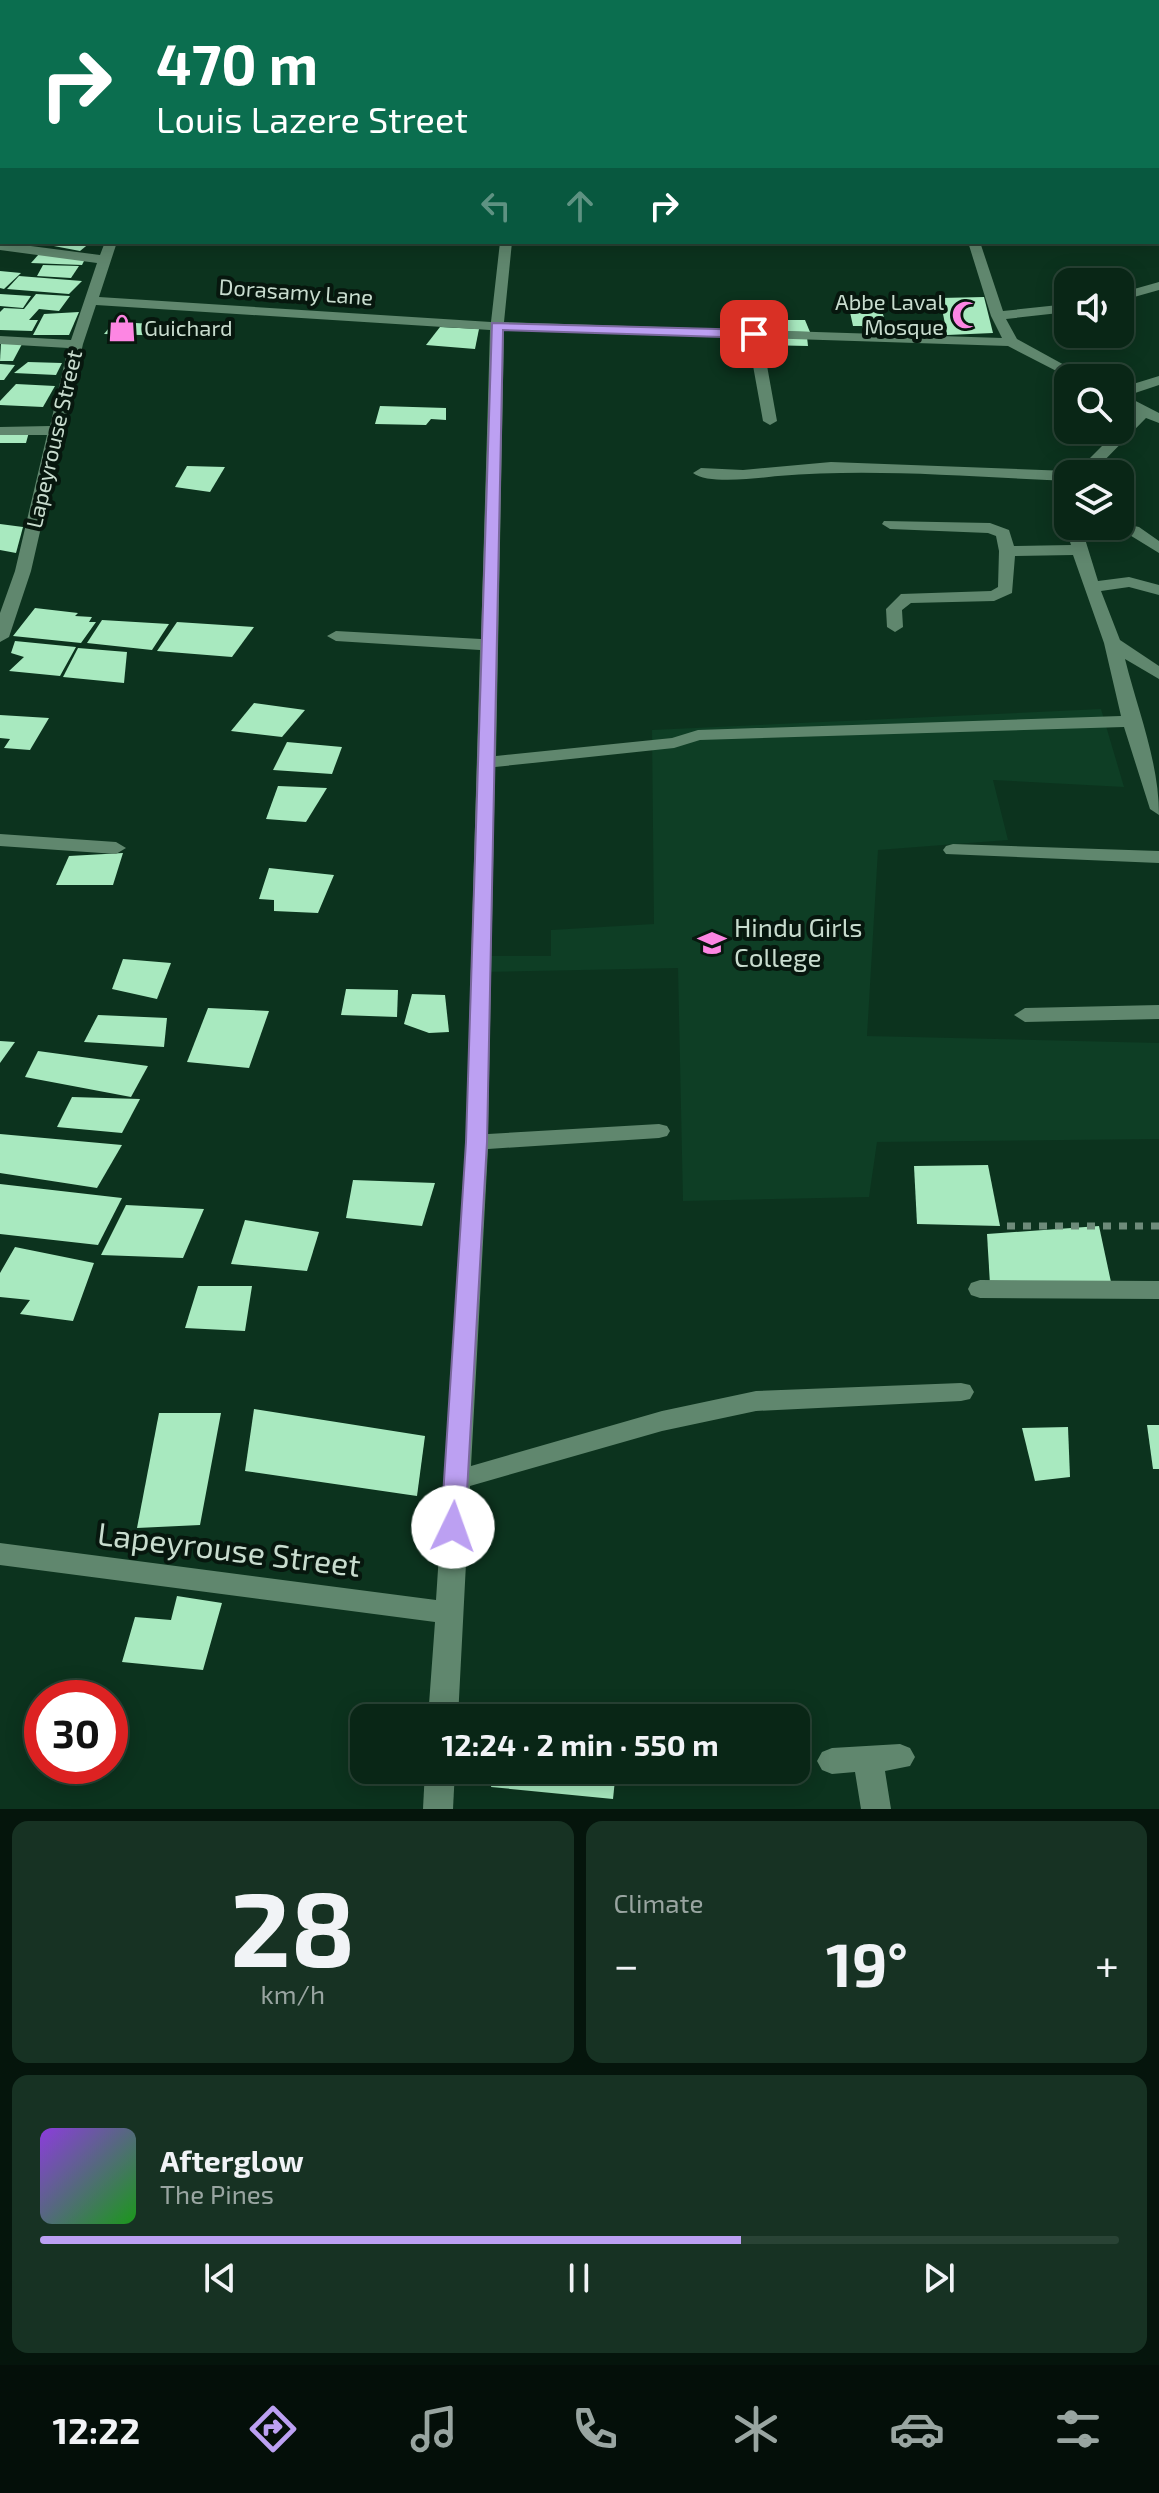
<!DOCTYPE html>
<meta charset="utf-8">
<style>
:root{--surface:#092616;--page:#173223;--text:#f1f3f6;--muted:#99a5a1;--line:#294335;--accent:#bca0f2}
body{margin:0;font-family:"Exo 2",sans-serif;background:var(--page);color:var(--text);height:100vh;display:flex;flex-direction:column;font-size:30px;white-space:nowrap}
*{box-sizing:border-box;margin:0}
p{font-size:26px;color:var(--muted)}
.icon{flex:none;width:44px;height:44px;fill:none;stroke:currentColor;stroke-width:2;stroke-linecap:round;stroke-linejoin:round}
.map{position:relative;height:1809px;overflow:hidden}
.details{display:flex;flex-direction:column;gap:12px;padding:12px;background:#05150c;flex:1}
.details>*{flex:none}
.top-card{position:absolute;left:0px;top:0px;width:1160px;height:244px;box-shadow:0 4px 20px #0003,0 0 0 2px var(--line);background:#0b6e4f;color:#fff;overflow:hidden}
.controls{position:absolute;left:1054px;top:268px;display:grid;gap:16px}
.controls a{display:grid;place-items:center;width:80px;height:80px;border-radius:16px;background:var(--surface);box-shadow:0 4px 20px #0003,0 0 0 2px var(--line);font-size:40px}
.speed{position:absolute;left:24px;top:1680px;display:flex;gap:16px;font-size:40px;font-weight:700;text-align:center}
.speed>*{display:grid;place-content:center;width:104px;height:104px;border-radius:50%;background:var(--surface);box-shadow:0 4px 20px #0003,0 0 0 2px var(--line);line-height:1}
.speed .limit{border:12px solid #d22;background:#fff;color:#111}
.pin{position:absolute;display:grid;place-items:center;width:68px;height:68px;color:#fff;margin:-34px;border-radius:16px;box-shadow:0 4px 12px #0006}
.me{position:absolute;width:88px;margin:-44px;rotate:3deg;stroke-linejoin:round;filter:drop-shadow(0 0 6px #0008)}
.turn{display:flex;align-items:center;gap:28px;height:168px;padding:0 24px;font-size:36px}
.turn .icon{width:104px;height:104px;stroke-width:2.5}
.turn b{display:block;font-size:56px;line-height:68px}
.lanes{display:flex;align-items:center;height:76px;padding:0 24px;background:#0003;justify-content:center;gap:40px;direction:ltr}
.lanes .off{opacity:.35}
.big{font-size:60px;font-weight:700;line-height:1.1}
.details .card{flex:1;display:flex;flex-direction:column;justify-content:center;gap:12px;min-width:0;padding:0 28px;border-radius:16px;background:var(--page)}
.details .dial{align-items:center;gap:0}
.dial b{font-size:104px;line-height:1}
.song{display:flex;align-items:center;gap:24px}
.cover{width:96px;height:96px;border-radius:12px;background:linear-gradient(135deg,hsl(270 70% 55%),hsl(120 70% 35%))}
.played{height:8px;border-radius:4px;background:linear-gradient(90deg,var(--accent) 65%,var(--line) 65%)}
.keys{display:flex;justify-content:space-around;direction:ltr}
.heat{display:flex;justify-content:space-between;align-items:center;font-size:44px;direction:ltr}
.details .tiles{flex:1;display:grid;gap:12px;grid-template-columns:1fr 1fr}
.card:last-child{grid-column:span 2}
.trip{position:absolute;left:350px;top:1704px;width:460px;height:80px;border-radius:16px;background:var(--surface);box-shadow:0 4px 20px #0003,0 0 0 2px var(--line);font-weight:700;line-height:80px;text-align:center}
.tabs{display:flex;height:128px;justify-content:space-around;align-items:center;background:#040f09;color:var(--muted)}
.tabs .icon{width:56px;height:56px}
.tabs .selected{color:var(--accent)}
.tabs b{font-size:36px;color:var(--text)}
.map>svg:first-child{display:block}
</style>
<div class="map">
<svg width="1159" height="1809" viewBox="0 0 1159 1809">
<rect width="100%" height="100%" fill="#0c331e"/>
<polygon fill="#0e3e25" points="1101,709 1124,787 993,780 1008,840 878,850 867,1036 1159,1043 1159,1139 877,1142 869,1197 683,1201 678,968 481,972 482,956 551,956 551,930 654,924 652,730"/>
<g fill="#a8e9bf">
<polygon points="33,242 91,242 80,251"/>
<polygon points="39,254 85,259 82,265 31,263"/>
<polygon points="43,265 79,266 71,278 37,276"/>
<polygon points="0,271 21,273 4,289 0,288"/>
<polygon points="19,276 82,281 69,294 7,289"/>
<polygon points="0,294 31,296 23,308 0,306"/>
<polygon points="36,294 70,296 59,311 39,309 29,320 38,320 32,331 0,330 0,312 4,308 24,309"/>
<polygon points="984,297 993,333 947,335 940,298"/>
<polygon points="848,303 880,303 887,329 863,329 862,326 853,326"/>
<polygon points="79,312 69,335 33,335 44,314"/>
<polygon points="765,320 805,320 810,332 764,331"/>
<polygon points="114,322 156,324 182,327 176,336 104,334"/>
<polygon points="440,327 479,329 475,349 426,345"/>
<polygon points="760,336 807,337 808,346 761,345"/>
<polygon points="1,343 22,344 13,361 0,361"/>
<polygon points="28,362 62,363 56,375 14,373"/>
<polygon points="0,364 15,365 4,380 0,380"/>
<polygon points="16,384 55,386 43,407 0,405 0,401"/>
<polygon points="380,406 446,408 446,420 431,419 426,425 375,424"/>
<polygon points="29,432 26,443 0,443 0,433"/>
<polygon points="187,466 225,467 210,492 175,487"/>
<polygon points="0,524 23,527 16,553 0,550"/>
<polygon points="35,608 78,613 75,616 92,617 89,622 96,622 81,643 13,636"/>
<polygon points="102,620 169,624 152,650 87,643"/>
<polygon points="177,622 254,627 232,657 157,651"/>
<polygon points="15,641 76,647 60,676 9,671 24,657 11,653"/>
<polygon points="78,648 127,652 124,683 63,677"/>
<polygon points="254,703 305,710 282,737 231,731"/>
<polygon points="0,715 49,718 30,750 4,748 10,739 0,738"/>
<polygon points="287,742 342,747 332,774 273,770"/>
<polygon points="278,786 327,788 306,822 266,819"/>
<polygon points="123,853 113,885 56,885 69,856"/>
<polygon points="269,868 334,875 318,913 274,911 274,900 259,899"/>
<polygon points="123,959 171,963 157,999 112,989"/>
<polygon points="346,989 398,990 397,1017 341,1015"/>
<polygon points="412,994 445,995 449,1032 429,1033 404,1024"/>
<polygon points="208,1008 269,1011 249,1068 187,1062"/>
<polygon points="98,1015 167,1018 164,1047 84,1042"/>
<polygon points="0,1041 15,1042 0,1063"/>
<polygon points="38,1051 148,1066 131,1097 25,1077"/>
<polygon points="72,1097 140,1099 122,1133 57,1127"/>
<polygon points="0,1134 122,1145 97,1188 0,1173"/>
<polygon points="988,1165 1000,1226 917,1224 914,1166"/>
<polygon points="353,1180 435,1183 422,1226 346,1218"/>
<polygon points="0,1184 122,1198 98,1245 0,1234"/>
<polygon points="126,1205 204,1209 183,1258 101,1255"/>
<polygon points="245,1220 319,1232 307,1271 231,1264"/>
<polygon points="1099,1226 1111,1282 990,1284 987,1234"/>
<polygon points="15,1247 94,1263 73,1321 20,1314 30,1300 0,1297 0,1273"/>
<polygon points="198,1286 252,1286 245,1331 185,1328"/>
<polygon points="254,1409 425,1436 417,1496 245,1471"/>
<polygon points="159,1413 221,1413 200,1525 137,1528"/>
<polygon points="1147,1425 1159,1425 1159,1469 1153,1469"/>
<polygon points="1068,1427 1070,1477 1035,1481 1022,1428"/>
<polygon points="177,1596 222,1603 203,1670 122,1662 135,1617 171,1620"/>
<polygon points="495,1770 616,1770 613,1799 491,1787"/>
</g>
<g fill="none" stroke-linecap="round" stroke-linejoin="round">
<polyline stroke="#6e8b7a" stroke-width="7" stroke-dasharray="8 8" stroke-linecap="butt" points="1007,1226 1159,1226"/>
<g fill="#60876e" fill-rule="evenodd">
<polygon points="83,0 95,0 82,2"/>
<rect x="467" y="0" width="10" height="2"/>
<polygon points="713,0 725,0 712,2"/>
<polygon points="0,45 2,45 0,52"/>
<rect x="1158" y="139" width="1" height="6"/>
<polygon points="1158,221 1159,222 1159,230 1158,229"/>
<path d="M 0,242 L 100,255 L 105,242 L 117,242 L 99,297 L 491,322 L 500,242 L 512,242 L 504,322 L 1002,338 L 991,316 L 968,242 L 980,242 L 1003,311 L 1068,304 L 1068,312 L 1006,319 L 1017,339 L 1088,378 L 1070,378 L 1008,346 L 762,338 L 777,421 L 770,425 L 763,421 L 748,338 L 504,330 L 496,756 L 672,738 L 698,730 L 1121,716 L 1104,643 L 1073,555 L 1015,556 L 1012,593 L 994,601 L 911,603 L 902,610 L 903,627 L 895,632 L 887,627 L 886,609 L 901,594 L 991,591 L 998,587 L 999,551 L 996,536 L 988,533 L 890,529 L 882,524 L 884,521 L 990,523 L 1009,530 L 1014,546 L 1071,545 L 1065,526 L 1068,522 L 1068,526 L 1081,526 L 1098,581 L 1129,577 L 1159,585 L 1159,595 L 1129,587 L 1101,591 L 1120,640 L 1159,666 L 1159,679 L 1125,659 C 1138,711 1159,762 1159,815 L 1150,809 L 1124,727 L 700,740 L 674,748 L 495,767 L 488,1134 L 659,1124 L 667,1126 L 670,1131 L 667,1136 L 659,1138 L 488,1149 L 471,1466 L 662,1411 L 756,1391 L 961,1383 L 970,1385 L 974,1392 L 970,1399 L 961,1401 L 756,1411 L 662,1431 L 470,1486 L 458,1718 L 428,1718 L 435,1622 L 0,1565 L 0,1543 L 436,1600 L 466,1142 L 480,650 L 336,641 L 327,636 L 336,631 L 481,639 L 490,330 L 96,305 L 83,344 L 31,571 L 9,637 L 0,642 L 0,613 L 15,571 L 47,435 L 0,435 L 0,427 L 50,426 L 68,348 L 0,344 L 0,336 L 71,340 L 97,263 L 0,250 Z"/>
<polygon points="1159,282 1159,290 1120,301 1120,293"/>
<polygon points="1159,376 1159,385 1126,396 1159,413 1159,423 1146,418 1091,474 1074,474 1136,412 1120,404 1120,388"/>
<path d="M 831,462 L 1068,471 L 1074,474 L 1068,474 L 1068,481 C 972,477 874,468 778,476 C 759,478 708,485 693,473 L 701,468 L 743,470 Z"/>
<polygon points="1068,490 1068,505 1060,500 1063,492"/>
<polygon points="1120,523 1139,527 1159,541 1159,553 1128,534 1101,529 1099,526 1120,526"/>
<polygon points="0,834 116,842 126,848 116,854 0,846"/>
<polygon points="953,844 1159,851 1159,863 946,854 943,850 946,846"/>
<polygon points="1159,1005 1159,1019 1025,1022 1014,1015 1025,1008"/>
<polygon points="980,1280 1159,1281 1159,1299 980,1298 971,1295 968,1289 971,1283"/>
<polygon points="900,1744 910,1748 915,1757 910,1766 885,1771 891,1809 861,1809 855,1772 832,1774 822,1770 817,1761 822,1752 832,1748"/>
<polygon points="425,1770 455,1770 453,1809 423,1809"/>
</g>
<g fill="#5bac7d" fill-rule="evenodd">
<rect x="1158" y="59" width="1" height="6"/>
<rect x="0" y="97" width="2" height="6"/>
</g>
</g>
<polygon fill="#bca0f2" stroke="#7a689d" stroke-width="2" points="492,323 754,330 761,334 754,338 503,330 487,1142 465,1527 461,1533 453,1536 444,1533 441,1527 466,1142"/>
<defs>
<symbol id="mosque-bare" viewBox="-9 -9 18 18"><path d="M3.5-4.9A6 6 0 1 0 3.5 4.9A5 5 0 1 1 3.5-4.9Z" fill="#fd86e3" stroke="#07170e" stroke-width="2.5" paint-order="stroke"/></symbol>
<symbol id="shop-bare" viewBox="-9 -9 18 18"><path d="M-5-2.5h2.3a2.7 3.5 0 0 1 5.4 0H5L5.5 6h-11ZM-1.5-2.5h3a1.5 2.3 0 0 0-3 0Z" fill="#fd86e3" stroke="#07170e" stroke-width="2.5" paint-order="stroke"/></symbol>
<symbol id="school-bare" viewBox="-9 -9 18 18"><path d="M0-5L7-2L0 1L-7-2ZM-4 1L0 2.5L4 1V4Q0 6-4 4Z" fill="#fd86e3" stroke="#07170e" stroke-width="2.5" paint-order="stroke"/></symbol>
</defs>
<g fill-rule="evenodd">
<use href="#mosque-bare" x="946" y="295" width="40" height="40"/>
<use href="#shop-bare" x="102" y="308" width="40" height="40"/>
<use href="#school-bare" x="692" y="923" width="40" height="40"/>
</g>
<g text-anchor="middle" stroke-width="8" stroke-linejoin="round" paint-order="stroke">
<g font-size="22" fill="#c8dcce" stroke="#07170e">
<text transform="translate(296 292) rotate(4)" y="8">Dorasamy Lane</text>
<text transform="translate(54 439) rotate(-77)" y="8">Lapeyrouse Street</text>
</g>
<g font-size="22" fill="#c8dcce" stroke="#07170e" text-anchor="end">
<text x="944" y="310">Abbe Laval<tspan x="944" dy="25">Mosque</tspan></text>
<text x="144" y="336" text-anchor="start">Guichard</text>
</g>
<g font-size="26" fill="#c8dcce" stroke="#07170e" text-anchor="start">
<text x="734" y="937">Hindu Girls<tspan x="734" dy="30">College</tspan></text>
</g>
<g font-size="32" fill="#c8dcce" stroke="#07170e">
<text transform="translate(229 1550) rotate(7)" y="11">Lapeyrouse Street</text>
</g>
</g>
</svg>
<div class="controls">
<a><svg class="icon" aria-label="sound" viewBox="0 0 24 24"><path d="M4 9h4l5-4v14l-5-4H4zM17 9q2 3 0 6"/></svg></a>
<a><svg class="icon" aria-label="search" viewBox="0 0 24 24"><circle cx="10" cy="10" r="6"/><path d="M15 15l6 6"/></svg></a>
<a><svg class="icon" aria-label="layers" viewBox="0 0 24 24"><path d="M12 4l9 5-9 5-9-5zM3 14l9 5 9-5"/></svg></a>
</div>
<div class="speed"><div class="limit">30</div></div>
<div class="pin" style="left:754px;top:334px;background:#d93025"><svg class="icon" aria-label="arrive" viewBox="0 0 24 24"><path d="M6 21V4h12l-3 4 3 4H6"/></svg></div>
<svg class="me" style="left:453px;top:1527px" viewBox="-20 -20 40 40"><circle r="19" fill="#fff"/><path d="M0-13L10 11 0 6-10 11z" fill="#bca0f2"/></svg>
<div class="trip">12:24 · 2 min · 550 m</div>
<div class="top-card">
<div class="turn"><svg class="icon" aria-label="right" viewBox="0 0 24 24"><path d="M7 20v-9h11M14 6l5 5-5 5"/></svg><div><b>470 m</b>Louis Lazere Street</div></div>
<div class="lanes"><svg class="icon off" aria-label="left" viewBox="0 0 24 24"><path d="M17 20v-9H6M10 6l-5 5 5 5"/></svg><svg class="icon off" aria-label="ahead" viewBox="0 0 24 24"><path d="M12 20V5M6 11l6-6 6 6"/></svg><svg class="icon" aria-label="right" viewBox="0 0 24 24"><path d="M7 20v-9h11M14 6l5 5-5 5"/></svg></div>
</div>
</div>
<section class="details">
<div class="tiles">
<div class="card dial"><b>28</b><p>km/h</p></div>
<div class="card"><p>Climate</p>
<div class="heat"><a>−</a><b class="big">19°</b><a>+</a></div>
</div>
<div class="card">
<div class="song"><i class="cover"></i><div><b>Afterglow</b><p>The Pines</p></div></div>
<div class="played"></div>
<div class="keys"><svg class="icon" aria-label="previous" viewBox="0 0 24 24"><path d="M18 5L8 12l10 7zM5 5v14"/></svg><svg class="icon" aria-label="pause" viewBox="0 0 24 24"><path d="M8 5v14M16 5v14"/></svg><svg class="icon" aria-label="next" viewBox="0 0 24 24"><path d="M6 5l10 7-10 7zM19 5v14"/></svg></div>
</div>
</div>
</section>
<nav class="tabs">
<b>12:22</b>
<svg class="icon selected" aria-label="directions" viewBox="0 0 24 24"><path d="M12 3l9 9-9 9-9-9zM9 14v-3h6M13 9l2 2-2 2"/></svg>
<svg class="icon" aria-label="music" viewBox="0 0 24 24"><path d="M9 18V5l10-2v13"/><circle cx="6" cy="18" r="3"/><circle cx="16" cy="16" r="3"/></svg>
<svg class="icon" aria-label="phone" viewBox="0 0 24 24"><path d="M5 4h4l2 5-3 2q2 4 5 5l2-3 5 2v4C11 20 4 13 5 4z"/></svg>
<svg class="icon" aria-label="climate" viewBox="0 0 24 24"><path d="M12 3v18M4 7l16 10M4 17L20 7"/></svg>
<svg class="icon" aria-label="car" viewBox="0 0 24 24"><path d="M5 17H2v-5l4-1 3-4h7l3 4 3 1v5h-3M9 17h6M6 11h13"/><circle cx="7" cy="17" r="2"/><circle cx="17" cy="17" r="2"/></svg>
<svg class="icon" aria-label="filters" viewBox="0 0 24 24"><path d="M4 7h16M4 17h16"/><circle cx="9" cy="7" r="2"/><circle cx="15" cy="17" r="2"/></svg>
</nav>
